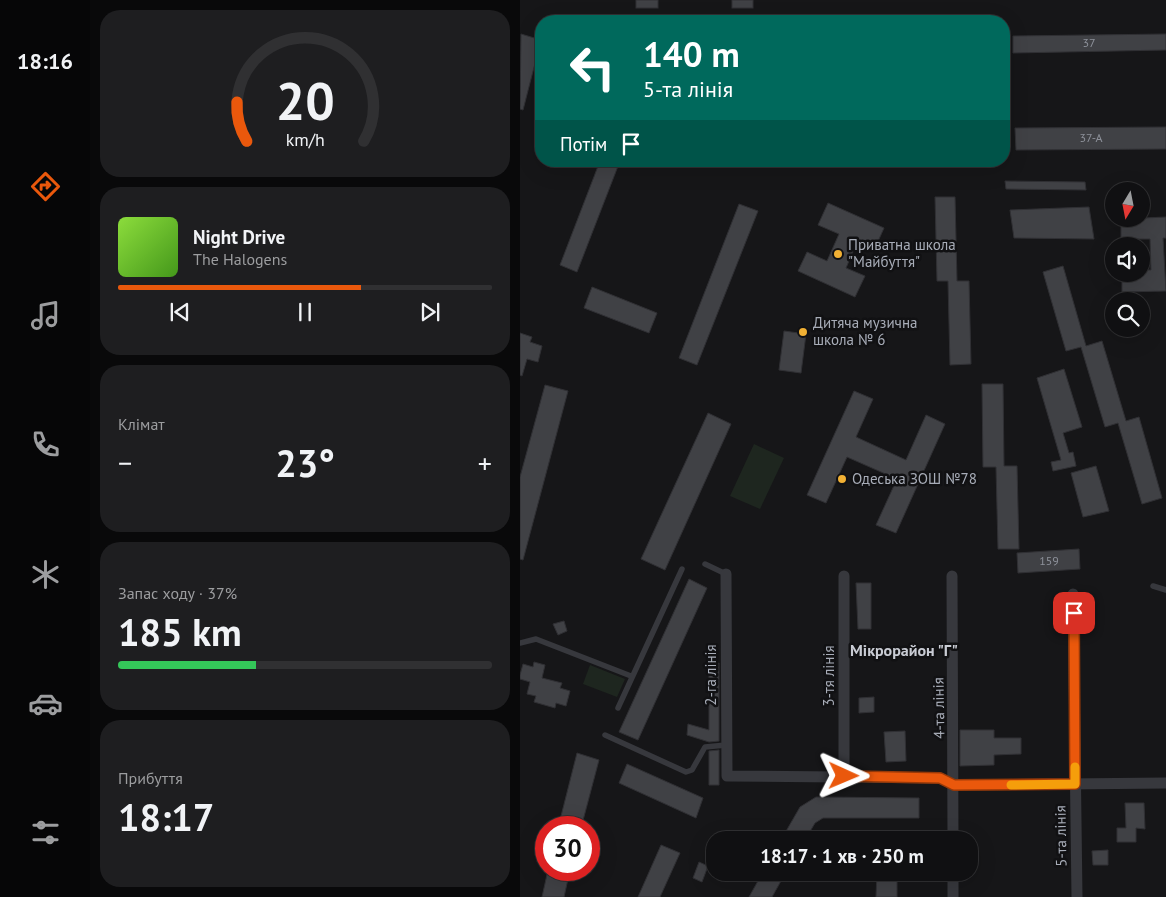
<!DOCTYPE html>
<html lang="uk">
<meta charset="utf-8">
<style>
:root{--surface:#101012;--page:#1e1e20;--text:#f1f3f6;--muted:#9c9d9f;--line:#303032;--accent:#ea580c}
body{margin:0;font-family:"PT Sans",sans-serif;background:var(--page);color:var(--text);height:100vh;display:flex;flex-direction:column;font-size:19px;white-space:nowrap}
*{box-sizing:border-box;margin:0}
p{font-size:16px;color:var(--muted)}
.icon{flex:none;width:28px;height:28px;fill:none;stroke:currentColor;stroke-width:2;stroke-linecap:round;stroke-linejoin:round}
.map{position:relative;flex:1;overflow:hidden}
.details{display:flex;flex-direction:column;gap:10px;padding:10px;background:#09090a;width:430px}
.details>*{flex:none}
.banner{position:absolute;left:15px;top:15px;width:475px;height:152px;border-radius:20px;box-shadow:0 5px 20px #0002,0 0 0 1px var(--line);background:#00695c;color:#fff;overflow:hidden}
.needle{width:32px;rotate:190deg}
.buttons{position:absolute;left:585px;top:182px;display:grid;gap:10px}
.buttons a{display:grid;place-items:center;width:45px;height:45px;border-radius:50%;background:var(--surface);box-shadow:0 5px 20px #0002,0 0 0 1px var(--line);font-size:25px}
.speed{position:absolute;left:15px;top:816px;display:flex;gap:10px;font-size:25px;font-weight:700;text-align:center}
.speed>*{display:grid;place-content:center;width:65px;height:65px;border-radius:50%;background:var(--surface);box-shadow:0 5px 20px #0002,0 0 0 1px var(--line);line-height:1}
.speed .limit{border:8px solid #d22;background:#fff;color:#111}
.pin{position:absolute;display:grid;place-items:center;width:42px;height:42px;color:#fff;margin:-21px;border-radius:10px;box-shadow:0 2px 8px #0006}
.me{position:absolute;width:55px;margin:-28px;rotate:91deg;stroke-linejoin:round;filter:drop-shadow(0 0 4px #0008)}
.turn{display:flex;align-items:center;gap:18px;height:105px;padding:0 25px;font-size:22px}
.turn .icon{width:65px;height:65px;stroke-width:2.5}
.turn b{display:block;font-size:35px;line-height:42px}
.then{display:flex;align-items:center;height:48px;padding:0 25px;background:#0003;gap:10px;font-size:19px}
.big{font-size:38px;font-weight:700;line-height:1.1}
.details .widget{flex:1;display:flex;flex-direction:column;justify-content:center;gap:8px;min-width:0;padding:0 18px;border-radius:20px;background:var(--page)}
.details .dial{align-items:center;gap:0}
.dial svg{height:130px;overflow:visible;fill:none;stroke:var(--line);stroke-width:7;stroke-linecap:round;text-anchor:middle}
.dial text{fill:var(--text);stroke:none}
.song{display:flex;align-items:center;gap:15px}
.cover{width:60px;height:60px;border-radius:8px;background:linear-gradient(135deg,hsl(90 70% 55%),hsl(100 70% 35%))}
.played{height:5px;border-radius:2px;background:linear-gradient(90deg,var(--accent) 65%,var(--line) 65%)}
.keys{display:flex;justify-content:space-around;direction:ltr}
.heat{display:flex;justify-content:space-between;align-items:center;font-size:28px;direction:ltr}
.charge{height:8px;border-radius:4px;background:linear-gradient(90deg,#34c759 37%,var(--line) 0)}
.trip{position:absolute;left:186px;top:831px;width:272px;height:50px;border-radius:20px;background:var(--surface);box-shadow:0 5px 20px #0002,0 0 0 1px var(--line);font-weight:700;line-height:50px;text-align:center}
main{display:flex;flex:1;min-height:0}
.tab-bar{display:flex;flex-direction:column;width:90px;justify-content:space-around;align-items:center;background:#060607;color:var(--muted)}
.tab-bar .icon{width:35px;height:35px}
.tab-bar .current{color:var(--accent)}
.tab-bar b{font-size:22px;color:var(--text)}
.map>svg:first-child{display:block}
</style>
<main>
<nav class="tab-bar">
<b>18:16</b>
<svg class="icon current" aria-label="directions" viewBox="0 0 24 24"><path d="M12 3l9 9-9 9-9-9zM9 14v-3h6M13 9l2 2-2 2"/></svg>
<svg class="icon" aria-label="music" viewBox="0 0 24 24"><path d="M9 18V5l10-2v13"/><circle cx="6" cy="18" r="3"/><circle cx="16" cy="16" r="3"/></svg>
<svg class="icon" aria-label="phone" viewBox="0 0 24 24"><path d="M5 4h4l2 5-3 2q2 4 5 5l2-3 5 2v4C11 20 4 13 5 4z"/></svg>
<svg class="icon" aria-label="climate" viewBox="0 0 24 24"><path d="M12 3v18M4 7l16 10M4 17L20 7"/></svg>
<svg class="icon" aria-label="car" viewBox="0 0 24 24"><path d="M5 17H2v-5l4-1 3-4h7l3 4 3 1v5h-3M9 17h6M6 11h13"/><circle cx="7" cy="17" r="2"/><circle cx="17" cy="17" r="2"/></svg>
<svg class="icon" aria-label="filters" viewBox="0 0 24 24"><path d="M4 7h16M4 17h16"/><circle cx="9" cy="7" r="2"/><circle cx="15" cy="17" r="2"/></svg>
</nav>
<section class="details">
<div class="widget dial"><svg viewBox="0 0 100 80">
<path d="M14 69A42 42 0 1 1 86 69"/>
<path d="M14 69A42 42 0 0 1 8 45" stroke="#ea580c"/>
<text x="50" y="56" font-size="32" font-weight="700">20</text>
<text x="50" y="72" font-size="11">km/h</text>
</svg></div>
<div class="widget">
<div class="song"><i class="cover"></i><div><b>Night Drive</b><p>The Halogens</p></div></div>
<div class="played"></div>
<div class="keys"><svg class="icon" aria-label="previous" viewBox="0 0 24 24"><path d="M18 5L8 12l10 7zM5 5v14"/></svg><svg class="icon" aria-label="pause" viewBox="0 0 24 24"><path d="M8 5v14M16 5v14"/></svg><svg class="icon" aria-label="next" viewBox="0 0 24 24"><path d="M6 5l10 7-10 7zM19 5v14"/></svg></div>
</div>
<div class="widget"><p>Клімат</p>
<div class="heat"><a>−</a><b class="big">23°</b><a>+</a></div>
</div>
<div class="widget"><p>Запас ходу · 37%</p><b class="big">185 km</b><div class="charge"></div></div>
<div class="widget"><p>Прибуття</p><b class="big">18:17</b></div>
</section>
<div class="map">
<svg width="646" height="897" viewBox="0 0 646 897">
<rect width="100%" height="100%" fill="#161618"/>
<g fill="#1e261f">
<polygon points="234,444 264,458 240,509 210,496"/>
<polygon points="70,665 105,679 97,697 63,684"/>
</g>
<g fill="#404145" stroke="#303034">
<rect x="116" y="0" width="22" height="8"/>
<rect x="212" y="0" width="21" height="8"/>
<polygon points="1,34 21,40 3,110 0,109"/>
<polygon points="646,34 646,50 493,53 493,36"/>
<polygon points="646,127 646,149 496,150 495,128"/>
<polygon points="80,161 100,161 57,272 40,265"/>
<polygon points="485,181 565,182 566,190 486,189"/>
<polygon points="415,197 435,197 437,281 449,281 451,364 430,365 428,281 417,281"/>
<polygon points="308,203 364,228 355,248 338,240 326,268 345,276 335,297 278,271 287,252 307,261 319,234 298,225"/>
<polygon points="219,204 238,211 177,365 159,358"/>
<polygon points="569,207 574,239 494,238 490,210"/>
<polygon points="646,217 646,238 643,238 646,291 602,292 602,274 621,274 621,270 631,270 630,239 601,239 601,219"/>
<polygon points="543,266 566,346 582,341 606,421 619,417 642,498 622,504 598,423 585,427 561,347 546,351 523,272"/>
<polygon points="72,287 137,313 129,333 64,308"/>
<polygon points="264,331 286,334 281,373 259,370"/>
<polygon points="0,333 12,337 10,342 22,346 18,362 7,359 2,376 0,375"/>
<polygon points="544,369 562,427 543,433 549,453 553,452 556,466 533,471 531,462 541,460 517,378"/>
<polygon points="462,384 483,384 484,466 497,466 499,549 478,549 476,467 463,467"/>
<polygon points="25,385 48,391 3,560 0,559 0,477"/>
<polygon points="334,391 353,399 336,437 386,460 406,415 425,424 376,533 356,525 377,479 327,457 306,503 287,495"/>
<polygon points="188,413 211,424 145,570 121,559"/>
<polygon points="576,466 589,511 563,517 551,473"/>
<polygon points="559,549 560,569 498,573 497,553"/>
<polygon points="169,579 187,588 118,740 99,732"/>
<polygon points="336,583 351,583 351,629 338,629"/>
<polygon points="44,621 47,631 38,635 33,624"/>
<polygon points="14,662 25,665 22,678 42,683 40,688 50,691 46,706 36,703 35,708 14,702 16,696 7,694 10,682 0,679 0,675 3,664 13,667"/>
<polygon points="189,663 199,663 199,741 189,742 167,735 168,724 189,730"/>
<polygon points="354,697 354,712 339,713 339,698"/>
<polygon points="440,730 474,730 474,738 501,738 501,754 474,755 474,765 440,766"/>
<polygon points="385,731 386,761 366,762 364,732"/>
<polygon points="199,750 199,785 189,785 189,751"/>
<polygon points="57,753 79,760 61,828 38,828"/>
<polygon points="107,764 183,798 176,818 99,783"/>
<polygon points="296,797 399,798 399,818 303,818 295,823 285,840 261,840 280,807"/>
<polygon points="605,803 624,803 625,829 616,828 616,842 597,842 597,828 606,828"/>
<polygon points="141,845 160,853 140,897 118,897"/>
<polygon points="588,850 588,865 573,865 572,851"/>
<polygon points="179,862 188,866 182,882 173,878"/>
<polygon points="28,870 50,870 44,897 22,897"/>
<polygon points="243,872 266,872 252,897 229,897"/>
<polygon points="357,872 377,872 377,897 356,897"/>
</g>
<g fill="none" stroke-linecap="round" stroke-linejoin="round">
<g stroke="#37383d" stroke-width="5.5">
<polyline points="185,564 206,574"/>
<polyline points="633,586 646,590"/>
<polyline points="0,643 16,639 111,676"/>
<polyline points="98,708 162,569"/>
<polyline points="85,735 166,772 172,770 185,747 206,745"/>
</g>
<g stroke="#37383d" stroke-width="11">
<polyline points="206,574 207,776 420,778 434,785 646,783"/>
<polyline points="324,576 324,776"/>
<polyline points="432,576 433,840"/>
<polyline points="553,594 557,897"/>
<polyline points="433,872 433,897"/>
</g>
</g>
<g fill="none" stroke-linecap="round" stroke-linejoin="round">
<defs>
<polyline id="route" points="324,776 420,778 434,785 555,784 554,613"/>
</defs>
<use href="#route" stroke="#983908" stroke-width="12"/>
<use href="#route" stroke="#ea580c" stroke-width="9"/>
<polyline stroke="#f59e0b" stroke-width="9" points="491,785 555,784 555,767"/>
</g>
<g fill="#f2b134" stroke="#111113" stroke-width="2">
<circle cx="318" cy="254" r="5"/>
<circle cx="283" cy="332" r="5"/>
<circle cx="322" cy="479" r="5"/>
</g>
<g text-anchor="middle" stroke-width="5" stroke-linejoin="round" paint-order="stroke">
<g font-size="12" fill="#8e929b">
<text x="569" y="47">37</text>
<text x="571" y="142">37-А</text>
<text x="529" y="565">159</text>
</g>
<g font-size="15" fill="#a8adb8" stroke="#111113" text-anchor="start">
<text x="328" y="250">Приватна школа<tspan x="328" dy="17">"Майбуття"</tspan></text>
<text x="293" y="328">Дитяча музична<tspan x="293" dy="17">школа № 6</tspan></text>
<text x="332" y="484">Одеська ЗОШ №78</text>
</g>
<g font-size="15" fill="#a8adb8" stroke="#111113">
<text transform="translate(191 675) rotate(-90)" y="5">2-га лінія</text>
<text transform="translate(309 676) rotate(-90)" y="5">3-тя лінія</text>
<text transform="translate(419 708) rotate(-91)" y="5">4-та лінія</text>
<text transform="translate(541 836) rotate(-91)" y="5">5-та лінія</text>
</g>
<g font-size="16" font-weight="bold" fill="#c9ccd4" stroke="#111113">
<text x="384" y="656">Мікрорайон "Г"</text>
</g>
</g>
</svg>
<div class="buttons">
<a><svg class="needle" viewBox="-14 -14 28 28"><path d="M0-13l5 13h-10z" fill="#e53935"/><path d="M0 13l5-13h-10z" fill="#9c9d9f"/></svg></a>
<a><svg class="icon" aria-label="sound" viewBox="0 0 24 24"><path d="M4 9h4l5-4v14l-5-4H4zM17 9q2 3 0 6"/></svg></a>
<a><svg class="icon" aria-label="search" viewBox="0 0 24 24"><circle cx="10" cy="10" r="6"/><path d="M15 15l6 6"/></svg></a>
</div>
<div class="speed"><div class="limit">30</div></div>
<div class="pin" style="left:554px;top:613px;background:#d93025"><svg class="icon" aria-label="arrive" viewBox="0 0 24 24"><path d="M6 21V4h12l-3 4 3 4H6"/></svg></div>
<svg class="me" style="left:324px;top:776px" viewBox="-20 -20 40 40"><path d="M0-17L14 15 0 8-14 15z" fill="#ea580c" stroke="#fff" stroke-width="4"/></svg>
<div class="trip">18:17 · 1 хв · 250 m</div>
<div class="banner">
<div class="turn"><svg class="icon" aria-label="left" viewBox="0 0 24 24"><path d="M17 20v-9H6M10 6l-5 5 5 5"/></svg><div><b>140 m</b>5-та лінія</div></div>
<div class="then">Потім<svg class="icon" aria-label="arrive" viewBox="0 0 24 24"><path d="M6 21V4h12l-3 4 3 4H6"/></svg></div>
</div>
</div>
</main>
